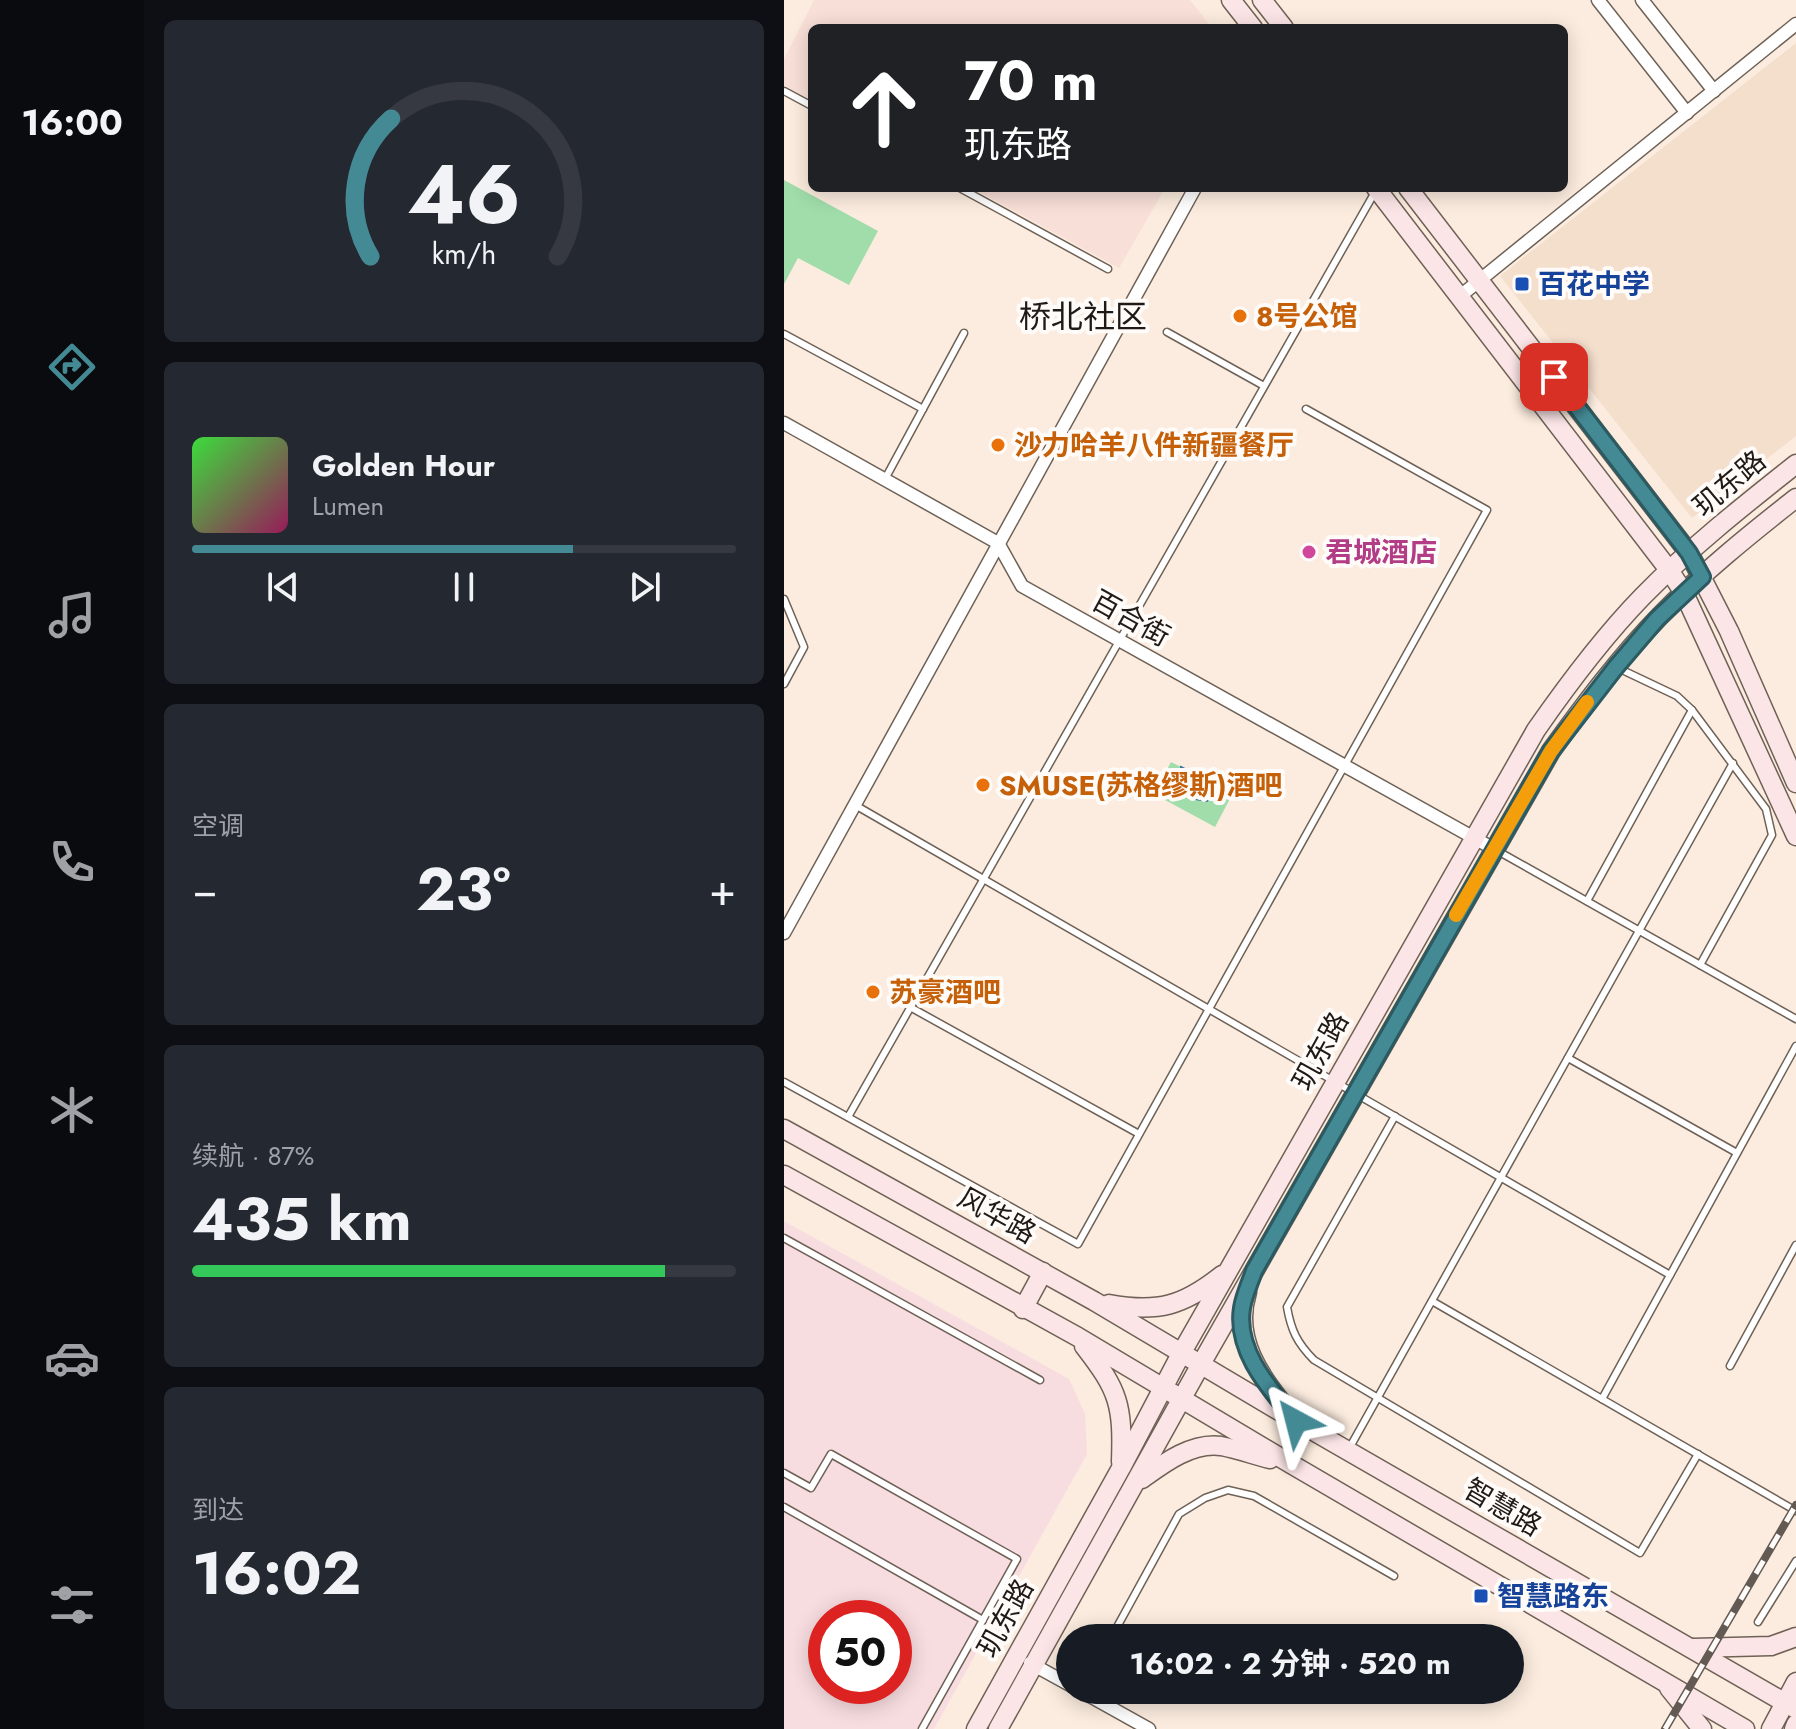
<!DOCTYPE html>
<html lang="zh">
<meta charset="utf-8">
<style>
:root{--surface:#171b24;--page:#242831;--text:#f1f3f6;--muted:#9ea1a6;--line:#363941;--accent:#448a95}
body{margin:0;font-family:Jost,"Noto Sans SC",sans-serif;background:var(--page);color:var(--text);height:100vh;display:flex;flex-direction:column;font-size:30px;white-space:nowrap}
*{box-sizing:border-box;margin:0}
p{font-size:26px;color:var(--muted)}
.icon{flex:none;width:44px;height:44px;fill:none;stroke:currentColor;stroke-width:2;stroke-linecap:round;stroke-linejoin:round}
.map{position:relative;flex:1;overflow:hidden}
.sheet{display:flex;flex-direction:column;gap:20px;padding:20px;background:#0d0f14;width:640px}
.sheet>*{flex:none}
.banner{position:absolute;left:24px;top:24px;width:760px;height:168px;border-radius:12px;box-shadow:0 4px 20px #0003;background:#202124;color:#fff;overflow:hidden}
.speed{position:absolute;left:24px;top:1600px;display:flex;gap:16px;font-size:40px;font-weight:700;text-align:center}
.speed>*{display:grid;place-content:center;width:104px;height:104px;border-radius:50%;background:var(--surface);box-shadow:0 4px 20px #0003;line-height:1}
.speed .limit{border:12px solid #d22;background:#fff;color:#111}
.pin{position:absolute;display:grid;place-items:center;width:68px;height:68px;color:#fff;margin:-34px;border-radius:16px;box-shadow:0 4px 12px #0006}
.me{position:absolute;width:88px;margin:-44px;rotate:322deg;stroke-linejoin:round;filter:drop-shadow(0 0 6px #0008)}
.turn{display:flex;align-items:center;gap:28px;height:168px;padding:0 24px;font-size:36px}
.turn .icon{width:104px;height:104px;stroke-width:2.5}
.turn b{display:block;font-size:56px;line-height:68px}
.big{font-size:60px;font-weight:700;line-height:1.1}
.sheet .card{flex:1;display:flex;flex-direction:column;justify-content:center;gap:12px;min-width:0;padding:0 28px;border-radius:12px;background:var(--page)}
.sheet .dial{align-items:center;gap:0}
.dial svg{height:208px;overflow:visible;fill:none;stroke:var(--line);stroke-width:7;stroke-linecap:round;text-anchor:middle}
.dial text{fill:var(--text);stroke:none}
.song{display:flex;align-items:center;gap:24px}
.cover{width:96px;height:96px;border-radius:12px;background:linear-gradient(135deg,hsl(120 70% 55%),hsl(330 70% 35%))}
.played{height:8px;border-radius:4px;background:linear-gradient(90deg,var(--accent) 70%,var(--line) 70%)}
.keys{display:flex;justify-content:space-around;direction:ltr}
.heat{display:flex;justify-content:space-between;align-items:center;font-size:44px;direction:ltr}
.charge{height:12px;border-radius:6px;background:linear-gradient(90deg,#34c759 87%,var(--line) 0)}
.trip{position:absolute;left:272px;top:1624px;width:468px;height:80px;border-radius:40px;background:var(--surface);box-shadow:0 4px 20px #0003;font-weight:700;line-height:80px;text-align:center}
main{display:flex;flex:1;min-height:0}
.menu{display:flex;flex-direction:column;width:144px;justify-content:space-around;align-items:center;background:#090b0e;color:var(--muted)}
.menu .icon{width:56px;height:56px}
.menu .current{color:var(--accent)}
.menu b{font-size:36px;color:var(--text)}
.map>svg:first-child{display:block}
</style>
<main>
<nav class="menu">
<b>16:00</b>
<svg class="icon current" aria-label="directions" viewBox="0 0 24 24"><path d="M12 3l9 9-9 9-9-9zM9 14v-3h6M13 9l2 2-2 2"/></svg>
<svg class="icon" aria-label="music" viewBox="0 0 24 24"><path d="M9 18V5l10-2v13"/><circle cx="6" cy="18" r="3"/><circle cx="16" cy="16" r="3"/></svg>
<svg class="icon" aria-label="phone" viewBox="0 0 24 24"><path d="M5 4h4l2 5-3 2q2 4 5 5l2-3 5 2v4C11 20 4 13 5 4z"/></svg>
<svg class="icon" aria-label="climate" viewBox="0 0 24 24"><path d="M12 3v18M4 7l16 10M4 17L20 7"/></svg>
<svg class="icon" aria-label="car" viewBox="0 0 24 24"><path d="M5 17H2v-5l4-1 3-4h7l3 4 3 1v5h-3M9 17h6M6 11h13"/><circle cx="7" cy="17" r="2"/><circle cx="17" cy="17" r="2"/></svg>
<svg class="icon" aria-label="filters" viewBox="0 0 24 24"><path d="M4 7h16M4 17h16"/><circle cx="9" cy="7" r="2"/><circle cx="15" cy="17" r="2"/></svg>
</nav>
<section class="sheet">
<div class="card dial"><svg viewBox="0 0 100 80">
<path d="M14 69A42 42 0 1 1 86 69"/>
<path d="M14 69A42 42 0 0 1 22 16" stroke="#448a95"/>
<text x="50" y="56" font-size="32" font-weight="700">46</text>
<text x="50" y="72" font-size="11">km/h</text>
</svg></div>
<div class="card">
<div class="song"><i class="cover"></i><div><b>Golden Hour</b><p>Lumen</p></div></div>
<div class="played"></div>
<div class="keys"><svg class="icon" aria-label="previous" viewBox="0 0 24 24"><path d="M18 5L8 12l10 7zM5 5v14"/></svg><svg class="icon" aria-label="pause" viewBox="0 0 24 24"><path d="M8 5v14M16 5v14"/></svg><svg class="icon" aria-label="next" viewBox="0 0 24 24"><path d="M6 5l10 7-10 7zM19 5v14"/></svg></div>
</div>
<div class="card"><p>空调</p>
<div class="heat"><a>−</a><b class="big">23°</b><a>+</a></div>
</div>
<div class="card"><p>续航 · 87%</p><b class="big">435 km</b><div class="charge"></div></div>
<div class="card"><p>到达</p><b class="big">16:02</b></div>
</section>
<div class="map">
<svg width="1012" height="1729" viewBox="0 0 1012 1729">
<rect width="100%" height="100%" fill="#fcecdf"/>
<polygon fill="#f4decc" points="1012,43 1012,436 908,518 716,276"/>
<path fill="#f8dde0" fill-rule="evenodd" d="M 0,1221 L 285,1379 L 301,1414 L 303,1454 L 150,1729 L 0,1729 ZM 42,1618 L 110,1618 L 110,1686 L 42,1686 Z"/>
<g fill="#f8dfd7">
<polygon points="30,0 406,0 428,28 28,28 28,100 0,85 0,59"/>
<polygon points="188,188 381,188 335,268"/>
</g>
<g fill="#a0ddab">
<polygon points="0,180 94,231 65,285 14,258 0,284"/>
<polygon points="387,762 397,767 395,775 432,796 437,789 448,795 431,827 370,794"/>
</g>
<polygon fill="#47a1d8" stroke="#3b789e" stroke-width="2" points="397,767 437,789 423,801 406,798 395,783"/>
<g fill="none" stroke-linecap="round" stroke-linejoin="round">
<defs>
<g id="lane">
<polyline points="0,91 28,106"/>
<polyline points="176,188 324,269"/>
<polyline points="383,332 480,386"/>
<polyline points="0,334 139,409"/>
<polyline points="101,479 180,333"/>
<polyline points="0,599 20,647 0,684"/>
<polyline points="834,668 893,696 908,710 982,809 988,835 916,965"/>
<polyline points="71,805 886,1275"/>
<polyline points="712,850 1012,1019"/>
<polyline points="803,901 908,710"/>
<polyline points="126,1007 355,1134"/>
<polyline points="784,1058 953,1153"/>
<polyline points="0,1082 294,1244 703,510 522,409"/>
<path d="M 611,1116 L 503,1307 C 507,1330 513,1343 530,1360 L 856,1553 L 914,1454"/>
<polyline points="64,1117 591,192"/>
<polyline points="0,1238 256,1380"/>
<polyline points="648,1301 1012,1511"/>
<polyline points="946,1366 1012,1245"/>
<polyline points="818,1399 1012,1046"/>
<polyline points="566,1447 949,763"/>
<polyline points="0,1473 27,1488 47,1454 233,1559 138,1729"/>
<polyline points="0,1507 199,1620"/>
<polyline points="974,1622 1012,1561"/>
<polyline points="327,1638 395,1514 421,1498 444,1490 470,1496 610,1576"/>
</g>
<g id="street">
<polyline points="814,0 903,113"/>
<polyline points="858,0 930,91"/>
<polyline points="675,297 1012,24"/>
<polyline points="0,423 214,543 238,586 710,849"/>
<polyline points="0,933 411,188"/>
<polyline points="246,1663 286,1685"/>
<polyline points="295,1690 365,1729"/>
</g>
<g id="secondary">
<polyline points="447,0 469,28"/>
<polyline points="478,0 500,28"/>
<polyline points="592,188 885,570 900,593 1012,836"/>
<polyline points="624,188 905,553 945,631 1012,783"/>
<polyline points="0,1129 310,1301 512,1421 1012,1709"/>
<polyline points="0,1175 294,1337 507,1464 961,1729"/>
<path d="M 463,1292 C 448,1340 477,1377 505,1412"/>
<path d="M 325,1304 C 374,1313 399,1306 438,1275"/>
<polyline points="239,1309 259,1272"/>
<path d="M 300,1346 C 335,1391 339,1405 337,1462"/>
<path d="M 358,1479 C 380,1463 408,1442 437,1446 C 453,1449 470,1455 486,1459"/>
<polyline points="909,1648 987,1646 1012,1637"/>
<polyline points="885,1688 918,1729"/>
<path d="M 192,1729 L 337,1468 L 398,1352 L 752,730 C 784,684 819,637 859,596 C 906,548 959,506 1012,464"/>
<path d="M 214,1729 L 417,1364 L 767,751 C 801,704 836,657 876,616 C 918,573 965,535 1012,498"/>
<polyline points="987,1729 1012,1682"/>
<polyline points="1010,1729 1012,1724"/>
</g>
</defs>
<use href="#lane" stroke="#6e6156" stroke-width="9"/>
<use href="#street" stroke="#6e6156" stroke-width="15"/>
<use href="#secondary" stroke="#6e6156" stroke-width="21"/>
<use href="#lane" stroke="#fff" stroke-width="6"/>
<use href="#street" stroke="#fff" stroke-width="12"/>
<use href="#secondary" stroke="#fce5e6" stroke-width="18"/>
<defs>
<polyline id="rail" points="881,1729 1012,1505"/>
</defs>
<use href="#rail" stroke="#635a53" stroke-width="8"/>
<use href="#rail" stroke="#fffbf9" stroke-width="5" stroke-dasharray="15" stroke-linecap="butt"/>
</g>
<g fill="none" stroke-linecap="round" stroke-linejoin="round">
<defs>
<path id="route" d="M 512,1421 C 487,1390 451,1352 458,1308 C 460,1295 466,1283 470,1271 L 767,751 L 832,667 L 873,619 L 918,577 L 905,553 L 770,377"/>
</defs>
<use href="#route" stroke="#2c5a61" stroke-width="20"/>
<use href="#route" stroke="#448a95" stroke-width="14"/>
<polyline stroke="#f59e0b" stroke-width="14" points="672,915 767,751 803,702"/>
</g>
<g fill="#1a4fb4" stroke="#fffbf9" stroke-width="3">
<rect x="730" y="276" width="16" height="16" rx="4"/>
<rect x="689" y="1588" width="16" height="16" rx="4"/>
</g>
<g fill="#e8710a" stroke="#fffbf9" stroke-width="3">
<circle cx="456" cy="316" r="8"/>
<circle cx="214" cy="445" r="8"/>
<circle cx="199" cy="785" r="8"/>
<circle cx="89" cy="992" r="8"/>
</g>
<circle fill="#d1479c" stroke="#fffbf9" stroke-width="3" cx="525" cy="552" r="8"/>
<g text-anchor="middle" stroke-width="8" stroke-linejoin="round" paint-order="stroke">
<g font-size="28" font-weight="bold" fill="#164399" stroke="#fffbf9" text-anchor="start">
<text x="754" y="294">百花中学</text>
<text x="713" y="1606">智慧路东</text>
</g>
<g font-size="28" font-weight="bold" fill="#c56008" stroke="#fffbf9" text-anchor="start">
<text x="472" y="326">8号公馆</text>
<text x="230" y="455">沙力哈羊八件新疆餐厅</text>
<text x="215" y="795">SMUSE(苏格缪斯)酒吧</text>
<text x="105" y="1002">苏豪酒吧</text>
</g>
<g font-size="28" fill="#201a16" stroke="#fffbf9">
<text transform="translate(945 483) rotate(-40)" y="10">玑东路</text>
<text transform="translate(347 618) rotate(29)" y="10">百合街</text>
<text transform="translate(536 1051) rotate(-61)" y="10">玑东路</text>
<text transform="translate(213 1215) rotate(29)" y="10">风华路</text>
<text transform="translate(719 1507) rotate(30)" y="10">智慧路</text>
<text transform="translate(221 1618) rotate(-61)" y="10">玑东路</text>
</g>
<g font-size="28" font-weight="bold" fill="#b23c85" stroke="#fffbf9" text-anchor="start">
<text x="541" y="562">君城酒店</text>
</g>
<g font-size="32" fill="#201a16" stroke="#fffbf9">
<text x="299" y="328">桥北社区</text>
</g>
</g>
</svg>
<div class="speed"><div class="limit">50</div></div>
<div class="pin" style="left:770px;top:377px;background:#d93025"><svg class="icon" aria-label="arrive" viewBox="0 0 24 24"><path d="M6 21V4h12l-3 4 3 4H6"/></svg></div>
<svg class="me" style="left:512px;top:1421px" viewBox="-20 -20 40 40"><path d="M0-17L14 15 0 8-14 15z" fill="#448a95" stroke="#fff" stroke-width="4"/></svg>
<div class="trip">16:02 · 2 分钟 · 520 m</div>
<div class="banner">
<div class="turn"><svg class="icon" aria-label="ahead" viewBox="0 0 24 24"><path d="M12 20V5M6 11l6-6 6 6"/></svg><div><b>70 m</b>玑东路</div></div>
</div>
</div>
</main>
